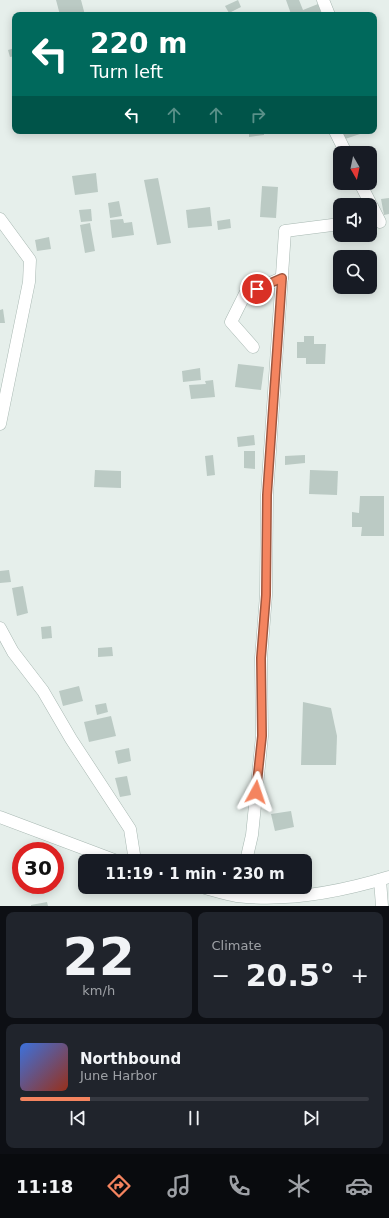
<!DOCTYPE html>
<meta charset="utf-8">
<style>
:root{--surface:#171b24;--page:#20242c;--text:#f1f3f6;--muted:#9ea1a6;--line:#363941;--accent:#f4845f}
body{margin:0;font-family:"DejaVu Sans",sans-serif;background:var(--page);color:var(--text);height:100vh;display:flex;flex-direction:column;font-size:15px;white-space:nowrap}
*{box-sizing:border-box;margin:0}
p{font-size:13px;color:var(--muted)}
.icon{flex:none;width:22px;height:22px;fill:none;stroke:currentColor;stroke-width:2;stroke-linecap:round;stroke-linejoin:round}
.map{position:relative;height:906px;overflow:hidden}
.side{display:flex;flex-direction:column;gap:6px;padding:6px;background:#0d0f14;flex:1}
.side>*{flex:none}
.guide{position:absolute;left:12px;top:12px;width:365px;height:122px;border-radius:8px;box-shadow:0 2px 10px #0003;background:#00695c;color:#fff;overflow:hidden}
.needle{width:26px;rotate:171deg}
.buttons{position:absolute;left:333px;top:146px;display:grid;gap:8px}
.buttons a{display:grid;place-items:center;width:44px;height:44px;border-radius:8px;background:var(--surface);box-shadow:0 2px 10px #0003;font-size:20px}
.speed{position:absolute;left:12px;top:842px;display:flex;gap:8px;font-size:20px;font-weight:700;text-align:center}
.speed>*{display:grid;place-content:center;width:52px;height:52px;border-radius:50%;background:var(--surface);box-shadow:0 2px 10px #0003;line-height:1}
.speed .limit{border:6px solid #d22;background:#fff;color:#111}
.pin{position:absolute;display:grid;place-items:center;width:34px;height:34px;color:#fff;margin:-17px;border:2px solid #fff;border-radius:50%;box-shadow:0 1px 4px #0007}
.me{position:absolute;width:44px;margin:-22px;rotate:5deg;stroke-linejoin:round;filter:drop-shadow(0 0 3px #0008)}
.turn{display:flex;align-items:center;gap:14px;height:84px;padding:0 12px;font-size:18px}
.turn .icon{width:52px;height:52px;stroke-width:2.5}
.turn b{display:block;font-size:28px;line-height:34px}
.lanes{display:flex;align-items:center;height:38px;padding:0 12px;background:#0003;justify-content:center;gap:20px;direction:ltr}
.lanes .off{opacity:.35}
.big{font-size:30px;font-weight:700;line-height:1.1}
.side .widget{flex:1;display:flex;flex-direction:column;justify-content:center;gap:6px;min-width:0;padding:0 14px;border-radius:8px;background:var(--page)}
.side .dial{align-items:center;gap:0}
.dial b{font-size:52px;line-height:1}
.song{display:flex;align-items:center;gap:12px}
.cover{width:48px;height:48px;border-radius:6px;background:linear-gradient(135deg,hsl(220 70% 55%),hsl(10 70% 35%))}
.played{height:4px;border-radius:2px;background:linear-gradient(90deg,var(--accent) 20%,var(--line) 20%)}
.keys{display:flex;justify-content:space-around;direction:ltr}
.heat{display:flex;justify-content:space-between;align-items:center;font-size:22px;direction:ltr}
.side .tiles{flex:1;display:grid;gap:6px;grid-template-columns:1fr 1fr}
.widget:last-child{grid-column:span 2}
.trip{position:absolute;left:78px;top:854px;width:234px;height:40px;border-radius:8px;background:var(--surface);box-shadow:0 2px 10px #0003;font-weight:700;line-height:40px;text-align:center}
.menu{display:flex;height:64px;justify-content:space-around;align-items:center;background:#090b0e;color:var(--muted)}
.menu .icon{width:28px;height:28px}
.menu .active{color:var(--accent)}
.menu b{font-size:18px;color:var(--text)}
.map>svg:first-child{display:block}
</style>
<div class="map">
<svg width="389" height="906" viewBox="0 0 389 906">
<rect width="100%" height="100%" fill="#e6efeb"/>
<g fill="#bbcac4">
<polygon points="56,0 81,0 85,15 60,15"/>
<polygon points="238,0 241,7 229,13 225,6"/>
<polygon points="286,0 299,0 303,10 318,4 322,15 288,15 291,14"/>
<polygon points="15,48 15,56 10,57 8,50"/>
<polygon points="249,131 264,131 264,135 249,137"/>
<polygon points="342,131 359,131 360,134 345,139"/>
<polygon points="96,173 98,192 75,195 72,176"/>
<polygon points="158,178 171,243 157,245 144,180"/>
<polygon points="262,186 278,187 276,218 260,217"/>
<polygon points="389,198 389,214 384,215 381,199"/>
<polygon points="119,201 122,216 110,218 108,203"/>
<polygon points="210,207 212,226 188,228 186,210"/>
<polygon points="91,209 92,221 81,222 79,210"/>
<polygon points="123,219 124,223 132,222 134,235 112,238 110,220"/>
<polygon points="230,219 231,228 218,230 217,221"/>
<polygon points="90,223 95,251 85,253 80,225"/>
<polygon points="49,237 51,249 37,251 35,240"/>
<polygon points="3,309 5,323 0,323 0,310"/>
<polygon points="304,336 314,336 314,344 326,344 325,364 306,364 306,358 297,358 297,342 304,342"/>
<polygon points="238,364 264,367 261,390 235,387"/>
<polygon points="200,368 201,380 183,382 182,371"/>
<polygon points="213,380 215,397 191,399 189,385 206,384 205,381"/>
<polygon points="254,435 255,445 238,447 237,437"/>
<polygon points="244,451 255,451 255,469 244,468"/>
<polygon points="213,455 215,475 207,476 205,456"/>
<polygon points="305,455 305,463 285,465 285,456"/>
<polygon points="95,470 121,471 121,488 94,487"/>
<polygon points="310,470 338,471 337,495 309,494"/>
<polygon points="360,496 384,496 384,536 361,536 362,527 352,527 352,512 359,513"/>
<polygon points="9,570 11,582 0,583 0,571"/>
<polygon points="23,586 28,613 17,616 12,588"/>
<polygon points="51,626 52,638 42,639 41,627"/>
<polygon points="112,647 113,656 98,657 98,648"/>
<polygon points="79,686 83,701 63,706 59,691"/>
<polygon points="303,702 331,708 337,736 336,765 301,765"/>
<polygon points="106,703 108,712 97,715 95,705"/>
<polygon points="111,716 116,736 89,742 84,722"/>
<polygon points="129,748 131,761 118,764 115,751"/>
<polygon points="127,776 131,795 120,797 115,778"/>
<polygon points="291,811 294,827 275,831 271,814"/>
<polygon points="47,902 48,906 31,906 31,905"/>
</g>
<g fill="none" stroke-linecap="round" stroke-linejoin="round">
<defs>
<g id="minor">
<polyline points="323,0 329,15"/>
<polyline points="335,131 346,153"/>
<polyline points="360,183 380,222"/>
<polyline points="0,219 30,260 29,282 0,424"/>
<polyline points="253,347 231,322 245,294 282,278"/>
<polyline points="0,628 13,652 43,691 71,739 130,829 135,861"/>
<polyline points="0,817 117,861"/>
<polyline points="246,861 252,835 262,736 261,658 266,595 267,495 285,231 340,224"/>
<polyline points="380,880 382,906"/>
<path d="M 201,887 C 213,890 225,894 237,896 C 288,902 340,892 389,877"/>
</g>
</defs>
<use href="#minor" stroke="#a8b8b2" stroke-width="13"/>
<use href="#minor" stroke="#fff" stroke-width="12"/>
</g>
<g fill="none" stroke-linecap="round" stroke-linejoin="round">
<defs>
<polyline id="route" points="256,792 262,736 261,658 266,595 267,495 282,278 257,289"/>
</defs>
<use href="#route" stroke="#9f563e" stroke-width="10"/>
<use href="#route" stroke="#f4845f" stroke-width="7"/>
</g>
</svg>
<div class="buttons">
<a><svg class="needle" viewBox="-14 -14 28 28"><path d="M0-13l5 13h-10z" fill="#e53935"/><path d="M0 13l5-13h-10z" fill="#9ea1a6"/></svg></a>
<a><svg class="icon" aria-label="sound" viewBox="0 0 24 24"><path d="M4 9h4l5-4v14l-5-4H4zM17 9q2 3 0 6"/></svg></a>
<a><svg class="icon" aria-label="search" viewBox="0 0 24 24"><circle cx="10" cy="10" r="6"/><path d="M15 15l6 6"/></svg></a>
</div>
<div class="speed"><div class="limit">30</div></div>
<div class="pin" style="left:257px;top:289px;background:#d93025"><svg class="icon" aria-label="arrive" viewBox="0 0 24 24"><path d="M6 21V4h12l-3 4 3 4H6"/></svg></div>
<svg class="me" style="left:256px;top:792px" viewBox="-20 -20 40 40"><path d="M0-17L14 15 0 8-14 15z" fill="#f4845f" stroke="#fff" stroke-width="4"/></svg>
<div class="trip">11:19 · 1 min · 230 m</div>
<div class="guide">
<div class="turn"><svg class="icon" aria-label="left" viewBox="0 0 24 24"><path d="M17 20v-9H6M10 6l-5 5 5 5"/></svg><div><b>220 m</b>Turn left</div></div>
<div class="lanes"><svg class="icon" aria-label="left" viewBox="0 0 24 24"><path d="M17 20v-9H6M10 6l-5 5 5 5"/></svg><svg class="icon off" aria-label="ahead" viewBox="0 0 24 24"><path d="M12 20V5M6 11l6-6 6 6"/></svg><svg class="icon off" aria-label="ahead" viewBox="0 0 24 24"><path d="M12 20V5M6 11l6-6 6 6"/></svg><svg class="icon off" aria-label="right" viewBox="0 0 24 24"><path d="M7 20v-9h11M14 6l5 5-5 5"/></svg></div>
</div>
</div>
<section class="side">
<div class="tiles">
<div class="widget dial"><b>22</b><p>km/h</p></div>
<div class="widget"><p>Climate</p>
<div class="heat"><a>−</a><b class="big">20.5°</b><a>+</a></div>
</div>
<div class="widget">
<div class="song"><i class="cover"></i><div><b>Northbound</b><p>June Harbor</p></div></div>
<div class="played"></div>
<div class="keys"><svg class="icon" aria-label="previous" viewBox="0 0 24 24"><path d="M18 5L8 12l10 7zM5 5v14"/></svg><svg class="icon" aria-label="pause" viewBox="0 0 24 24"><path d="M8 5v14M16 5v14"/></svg><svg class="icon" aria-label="next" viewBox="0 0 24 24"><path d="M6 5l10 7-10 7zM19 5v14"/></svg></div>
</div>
</div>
</section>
<nav class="menu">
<b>11:18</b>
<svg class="icon active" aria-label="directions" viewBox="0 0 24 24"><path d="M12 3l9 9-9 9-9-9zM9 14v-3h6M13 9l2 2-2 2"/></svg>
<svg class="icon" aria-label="music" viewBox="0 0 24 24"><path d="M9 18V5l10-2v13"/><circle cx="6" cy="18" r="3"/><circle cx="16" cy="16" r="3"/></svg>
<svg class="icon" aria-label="phone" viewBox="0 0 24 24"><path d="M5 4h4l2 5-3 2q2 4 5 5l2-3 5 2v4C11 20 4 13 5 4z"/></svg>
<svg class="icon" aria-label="climate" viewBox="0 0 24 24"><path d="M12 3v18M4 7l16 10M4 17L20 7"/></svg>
<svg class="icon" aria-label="car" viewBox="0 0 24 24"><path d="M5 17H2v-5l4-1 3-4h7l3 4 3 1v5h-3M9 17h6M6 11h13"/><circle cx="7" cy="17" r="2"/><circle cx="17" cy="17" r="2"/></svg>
</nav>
